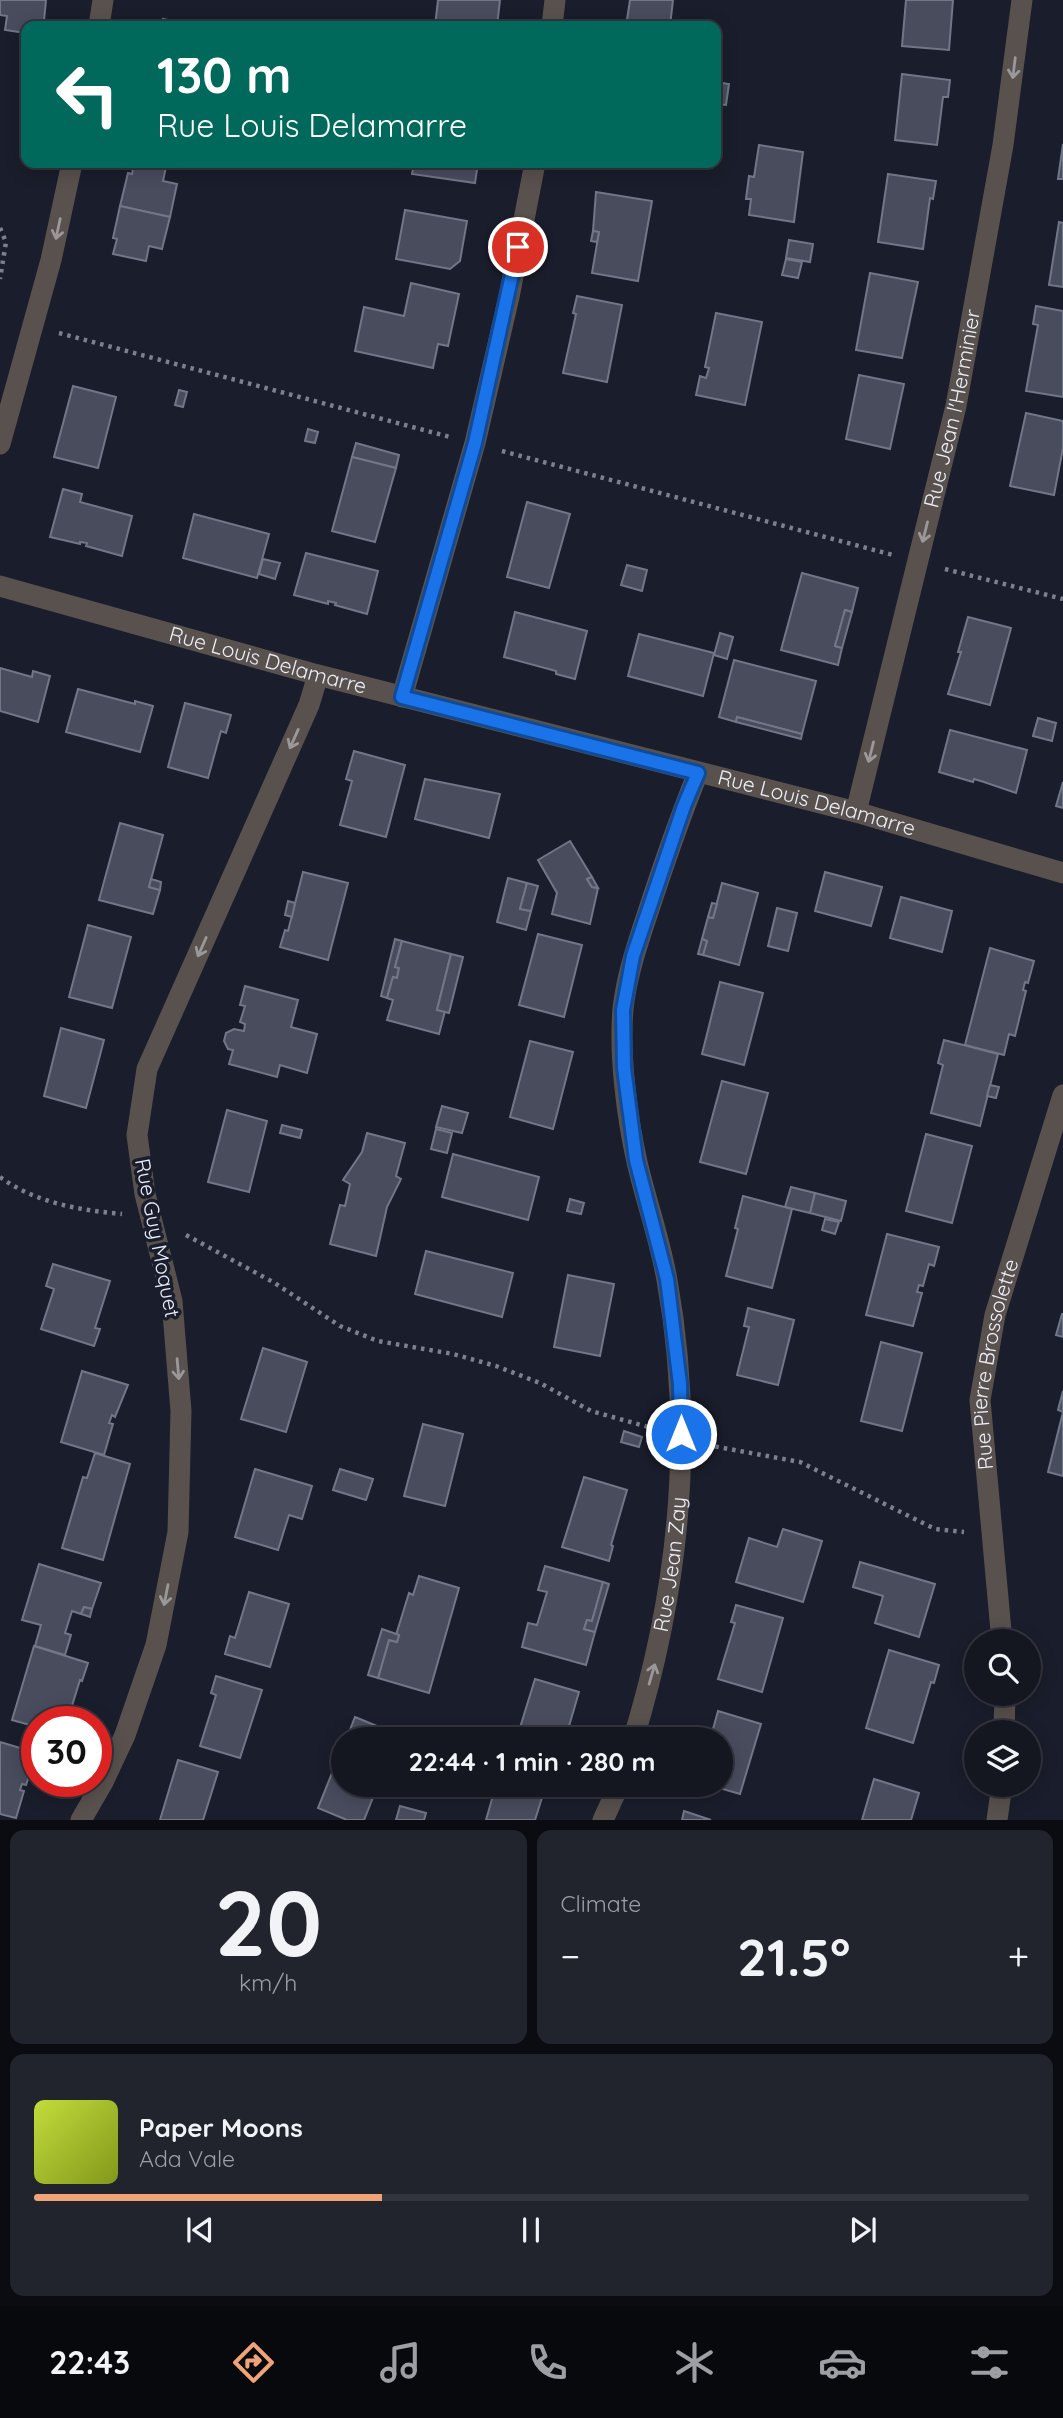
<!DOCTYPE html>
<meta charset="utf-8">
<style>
:root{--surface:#141620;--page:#21232d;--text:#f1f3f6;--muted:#9d9fa5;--line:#33353e;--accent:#efa377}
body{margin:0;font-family:Quicksand,sans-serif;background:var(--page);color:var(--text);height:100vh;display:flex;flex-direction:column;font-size:26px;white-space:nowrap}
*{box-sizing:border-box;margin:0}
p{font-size:23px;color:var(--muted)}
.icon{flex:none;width:38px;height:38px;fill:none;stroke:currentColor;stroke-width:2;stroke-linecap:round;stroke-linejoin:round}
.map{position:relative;height:1820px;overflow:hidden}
.panel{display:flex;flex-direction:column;gap:10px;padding:10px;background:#0b0c12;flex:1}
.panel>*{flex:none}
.banner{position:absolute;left:21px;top:21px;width:700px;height:147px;border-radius:14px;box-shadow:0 4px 18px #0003,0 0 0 2px var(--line);background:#00695c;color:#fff;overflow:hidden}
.controls{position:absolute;left:964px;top:1629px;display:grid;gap:14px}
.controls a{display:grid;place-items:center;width:77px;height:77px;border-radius:50%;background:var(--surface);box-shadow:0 4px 18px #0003,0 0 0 2px var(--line);font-size:35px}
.speed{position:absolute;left:21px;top:1706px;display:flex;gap:14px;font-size:35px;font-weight:700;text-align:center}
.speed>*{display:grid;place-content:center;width:91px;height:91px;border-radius:50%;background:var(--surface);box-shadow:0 4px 18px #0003,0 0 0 2px var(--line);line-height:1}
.speed .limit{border:10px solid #d22;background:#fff;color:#111}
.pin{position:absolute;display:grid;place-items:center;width:60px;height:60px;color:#fff;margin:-30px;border:4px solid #fff;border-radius:50%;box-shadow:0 2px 7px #0007}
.me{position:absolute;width:77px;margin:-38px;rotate:0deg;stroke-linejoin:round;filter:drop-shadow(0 0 5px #0008)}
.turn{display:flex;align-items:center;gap:24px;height:147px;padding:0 21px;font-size:32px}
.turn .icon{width:91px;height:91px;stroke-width:2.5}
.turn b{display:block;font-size:49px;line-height:60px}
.big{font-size:52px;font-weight:700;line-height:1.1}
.panel .tile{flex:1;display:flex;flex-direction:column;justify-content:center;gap:10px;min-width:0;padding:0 24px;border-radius:14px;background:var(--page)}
.panel .dial{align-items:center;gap:0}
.dial b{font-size:91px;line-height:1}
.song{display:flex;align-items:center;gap:21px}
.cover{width:84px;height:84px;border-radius:10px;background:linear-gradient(135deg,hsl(70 70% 55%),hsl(70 70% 35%))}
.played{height:7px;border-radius:4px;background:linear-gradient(90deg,var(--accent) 35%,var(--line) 35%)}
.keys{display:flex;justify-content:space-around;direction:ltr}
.heat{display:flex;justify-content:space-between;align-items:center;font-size:38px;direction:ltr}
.panel .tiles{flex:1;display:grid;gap:10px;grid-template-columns:1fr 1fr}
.tile:last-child{grid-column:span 2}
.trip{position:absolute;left:331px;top:1727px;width:402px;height:70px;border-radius:35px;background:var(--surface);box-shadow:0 4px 18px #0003,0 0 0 2px var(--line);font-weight:700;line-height:70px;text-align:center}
.menu{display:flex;height:112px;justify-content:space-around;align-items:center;background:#08090d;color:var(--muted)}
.menu .icon{width:49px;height:49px}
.menu .current{color:var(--accent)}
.menu b{font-size:32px;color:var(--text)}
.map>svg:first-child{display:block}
</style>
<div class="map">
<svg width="1063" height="1820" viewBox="0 0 1063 1820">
<rect width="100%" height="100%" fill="#1a1d2b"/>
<g fill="#484c5d" stroke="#717688" stroke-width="2">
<polygon points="0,0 46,0 44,21 39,20 38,26 26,26 26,33 5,30 7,16 0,15"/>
<polygon points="438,0 500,0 497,26 435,26"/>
<polygon points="630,0 673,0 670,26 626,26"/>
<polygon points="906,0 953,0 949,50 902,46"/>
<polygon points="163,19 196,26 161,26"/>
<polygon points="902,74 950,80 948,97 943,97 937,145 895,140"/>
<polygon points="716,82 729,84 726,105 716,104"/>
<polygon points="1063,144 1063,179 1058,179"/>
<polygon points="759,145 803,152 794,222 749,215 751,199 746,199 749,176 754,177"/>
<polygon points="134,163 166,167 163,181 177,184 170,217 120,206 128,173 132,174"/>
<polygon points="414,163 478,163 475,183 412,174"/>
<polygon points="888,174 936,181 933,199 930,198 923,249 878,242"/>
<polygon points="596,192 652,201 638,281 592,273 599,232 593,231"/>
<polygon points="120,206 170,217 162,249 149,246 146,261 113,254 117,239 113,238"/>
<polygon points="405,210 467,221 460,261 450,269 396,259"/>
<polygon points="1059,222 1063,223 1063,287 1049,285"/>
<polygon points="593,231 599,232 597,242 591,241"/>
<polygon points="789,240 813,244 810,262 786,258"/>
<polygon points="786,259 802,262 798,278 782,275"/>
<polygon points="870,273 918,282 902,358 856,350"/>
<polygon points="411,283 459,294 448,346 438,344 433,368 355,351 364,307 404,316"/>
<polygon points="577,296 622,305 607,382 563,373 576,314 573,313"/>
<polygon points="1036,306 1063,311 1063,397 1026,391 1038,325 1033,324"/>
<polygon points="716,313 762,322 745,405 696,395 700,376 706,378 709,368 705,367"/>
<polygon points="859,375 904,384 890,449 846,439"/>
<polygon points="73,386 116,397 98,468 54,457"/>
<polygon points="179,390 187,392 183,407 175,405"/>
<polygon points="1026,413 1063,421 1063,448 1054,495 1010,486"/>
<polygon points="308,429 318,432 315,443 305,441"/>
<polygon points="356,443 399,455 396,468 352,457"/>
<polygon points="352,457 396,468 375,542 332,531"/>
<polygon points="63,489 82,494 80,502 132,516 122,556 86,546 87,543 80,542 80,544 50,537"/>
<polygon points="527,502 570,514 549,588 507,577"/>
<polygon points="194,514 269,534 257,578 183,558"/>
<polygon points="306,553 378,571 367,614 335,605 336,603 328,601 328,604 294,595"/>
<polygon points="263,559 280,563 275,579 259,574"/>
<polygon points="627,565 647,570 642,591 621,585"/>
<polygon points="802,573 858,588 852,612 845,610 835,646 842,648 838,665 781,650"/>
<polygon points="845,610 852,612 842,648 835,646"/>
<polygon points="515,612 587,631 575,679 556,674 556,671 504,657"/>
<polygon points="968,617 1011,628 990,705 948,694 961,652 958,652"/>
<polygon points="720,633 733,637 727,659 714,655"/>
<polygon points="639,634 714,653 703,696 628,676"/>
<polygon points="734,660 816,681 802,734 737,717 736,722 719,717"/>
<polygon points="0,668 32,677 33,671 50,676 38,722 0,711"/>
<polygon points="78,689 135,704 135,701 153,706 140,752 66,732"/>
<polygon points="185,703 231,715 226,733 221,731 208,778 168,767"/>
<polygon points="737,717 802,734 801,739 736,722"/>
<polygon points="1038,718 1056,723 1052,741 1033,736"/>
<polygon points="950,730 1027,750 1016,793 984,782 974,779 973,782 939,772"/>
<polygon points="354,751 405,765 386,837 340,825 352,781 346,779"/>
<polygon points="425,779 500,794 489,838 415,819"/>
<polygon points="1063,782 1063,808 1056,806"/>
<polygon points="120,823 163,835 149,887 160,890 153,914 99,900"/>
<polygon points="570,841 592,877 587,879 592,887 598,888 590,924 552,914 557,893 538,860"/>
<polygon points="303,872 348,883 328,960 280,947 285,930 288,931"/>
<polygon points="825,872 882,887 871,926 815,911"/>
<polygon points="592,877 598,888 592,887 587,879"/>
<polygon points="508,878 527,883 520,909 531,911 526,930 497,922"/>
<polygon points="151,879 161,882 160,890 149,887"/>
<polygon points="527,883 538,886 531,911 520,909"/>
<polygon points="722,883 758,893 739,965 703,955 707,941 702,939 708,917 713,918"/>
<polygon points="901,897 952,911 942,952 890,938"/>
<polygon points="288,901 295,903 292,917 285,915"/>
<polygon points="712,903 717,904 713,918 708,917"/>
<polygon points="777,908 797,913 788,951 768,946"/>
<polygon points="88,925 131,937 112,1008 69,997"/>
<polygon points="538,934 582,945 564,1017 519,1005"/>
<polygon points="395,939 402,941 395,967 399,968 397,978 393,977 387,998 381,996"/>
<polygon points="702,939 707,941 703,955 698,954"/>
<polygon points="402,941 451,954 437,1010 445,1011 439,1034 387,1020 393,1000 387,998 393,977 397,978 399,968 395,967"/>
<polygon points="990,948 1034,961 1028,983 1025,982 1023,990 1026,991 1015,1036 1009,1034 1004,1055 965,1045"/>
<polygon points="451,954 463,957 449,1013 437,1010"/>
<polygon points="720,982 763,993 744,1065 702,1054"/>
<polygon points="245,986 298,1000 291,1027 317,1034 307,1073 280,1065 277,1077 229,1064 233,1050 228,1049 224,1041 226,1033 234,1029 244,1031 245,1024 240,1022 245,1006 240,1005"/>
<polygon points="61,1028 104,1040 86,1108 44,1096"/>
<polygon points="944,1040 998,1054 980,1126 931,1113 943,1065 938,1063"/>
<polygon points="530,1041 573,1052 553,1129 510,1117"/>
<polygon points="722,1081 768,1093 746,1174 700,1162"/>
<polygon points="990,1085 999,1087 996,1098 987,1096"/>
<polygon points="442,1106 468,1113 462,1133 436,1127"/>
<polygon points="227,1110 267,1121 249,1192 208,1182"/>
<polygon points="282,1125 302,1130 300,1138 280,1133"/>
<polygon points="436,1129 452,1133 447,1153 431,1149"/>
<polygon points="367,1133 405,1143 396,1176 401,1179 387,1207 376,1256 330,1244 340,1205 345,1206 350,1184 343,1180 362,1152"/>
<polygon points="926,1134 972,1146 952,1223 906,1211"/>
<polygon points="453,1154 539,1177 528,1220 442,1197"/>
<polygon points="791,1187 815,1193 810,1213 785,1207"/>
<polygon points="815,1193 846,1201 841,1221 810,1213"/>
<polygon points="743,1196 792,1209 772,1288 726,1276 738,1229 735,1228"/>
<polygon points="570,1199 584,1203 581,1214 567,1211"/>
<polygon points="825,1219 839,1222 835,1234 822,1230"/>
<polygon points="887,1234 939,1247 934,1266 929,1264 923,1286 919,1285 917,1292 922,1293 913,1326 866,1315"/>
<polygon points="426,1251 513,1273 502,1317 415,1294"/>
<polygon points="53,1264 110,1281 95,1328 100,1329 94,1346 41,1329 54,1289 46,1286"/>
<polygon points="568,1275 614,1284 600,1356 554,1347"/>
<polygon points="748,1308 794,1320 778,1385 737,1375 749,1327 744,1326"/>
<polygon points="1062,1314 1063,1314 1063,1337 1056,1335"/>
<polygon points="881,1342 922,1353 902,1431 861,1421"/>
<polygon points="263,1348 307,1362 286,1432 241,1419"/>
<polygon points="82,1371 128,1385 115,1417 112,1415 109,1423 113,1424 104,1455 61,1442"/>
<polygon points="1063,1391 1063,1412 1058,1410"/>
<polygon points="1063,1412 1063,1476 1048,1472"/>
<polygon points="423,1424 463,1434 445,1506 404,1496"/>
<polygon points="624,1431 642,1437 639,1447 621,1442"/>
<polygon points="95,1453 130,1464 103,1560 62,1548 83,1477 87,1478"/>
<polygon points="255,1469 312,1486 302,1519 289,1515 278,1550 235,1537"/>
<polygon points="340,1469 373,1479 366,1500 333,1490"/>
<polygon points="584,1477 627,1490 611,1545 613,1546 609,1561 562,1547"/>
<polygon points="783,1529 822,1541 803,1602 736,1582 749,1538 777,1547"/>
<polygon points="860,1562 935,1584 919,1637 875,1623 883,1596 853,1587"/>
<polygon points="39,1564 101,1583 92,1609 84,1607 81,1614 72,1611 65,1633 71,1635 65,1655 35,1646 41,1625 22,1620"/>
<polygon points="545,1566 603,1582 592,1621 587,1620 584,1629 595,1632 586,1665 522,1647 528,1623 537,1625 547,1592 538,1590"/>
<polygon points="419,1576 459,1588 429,1693 378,1678 389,1640 397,1642 399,1635 396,1635 409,1593 413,1595"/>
<polygon points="603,1582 609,1584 595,1632 584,1629 587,1620 592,1621"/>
<polygon points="249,1592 289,1604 270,1667 225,1654 230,1636 235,1638"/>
<polygon points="736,1605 783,1618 762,1692 718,1679 735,1623 731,1622"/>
<polygon points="84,1607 92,1609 90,1617 81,1614"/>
<polygon points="382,1629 399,1635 397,1642 389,1640 378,1678 368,1675"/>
<polygon points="34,1646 88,1663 82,1681 80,1680 67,1722 37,1722 37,1727 12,1720"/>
<polygon points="889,1650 939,1665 934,1683 931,1682 913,1743 866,1728"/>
<polygon points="216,1676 262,1690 240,1758 200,1746 216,1695 211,1693"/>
<polygon points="535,1679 579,1692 565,1740 536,1740 518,1734"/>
<polygon points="718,1711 761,1724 740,1794 709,1785 721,1785 721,1740 710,1740"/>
<polygon points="355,1717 399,1735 397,1740 346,1740"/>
<polygon points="0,1742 37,1753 33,1770 31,1770 26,1785 22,1784 20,1790 24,1791 16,1818 0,1814"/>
<polygon points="343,1756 343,1785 378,1785 364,1820 347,1820 318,1808 336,1763 340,1764"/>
<polygon points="178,1760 218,1772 203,1820 160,1820"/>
<polygon points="874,1779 919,1793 911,1820 862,1820"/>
<polygon points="496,1785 546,1785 535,1820 486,1820"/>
<polygon points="400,1806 426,1813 424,1820 396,1820"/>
<polygon points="684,1811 711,1820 682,1820"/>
</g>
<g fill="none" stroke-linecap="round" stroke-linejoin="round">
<g stroke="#7e818d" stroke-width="4.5" stroke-dasharray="3.5 5" stroke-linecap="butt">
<polyline points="0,228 6,242 0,279"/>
<polyline points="59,333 450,437"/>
<polyline points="502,451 893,555"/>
<polyline points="945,569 1063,599"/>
<path d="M 0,1177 C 36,1203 79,1210 122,1214"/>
<polyline points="186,1235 273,1282 340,1326 378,1341 453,1354 496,1366 540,1383 591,1411 652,1428"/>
<polyline points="707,1445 800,1462 935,1529 964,1532"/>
</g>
<g stroke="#59514d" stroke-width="21">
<polyline points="99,26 103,0"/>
<polyline points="552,26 555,0"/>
<polyline points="0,444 51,260 72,163"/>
<path id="s1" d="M 0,586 L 318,675 L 856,812 L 1063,873"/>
<polyline points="402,697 475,443 509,297 535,163"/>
<path id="s2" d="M 856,812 L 956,406 L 1003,145 L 1022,0"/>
<path id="s3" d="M 1002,1642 L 980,1400 L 995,1315 L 1063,1095"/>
<polyline points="1004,1732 1005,1694"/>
<path id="s4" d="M 633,1740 C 679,1590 695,1435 667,1280 C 660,1240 646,1201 637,1162 C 627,1117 619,1055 623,1009 C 627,971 641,934 653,897 C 667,855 681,814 698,773"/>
<polyline points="81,1820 103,1782 125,1735 156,1645 178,1532 181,1411 172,1301 145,1194 137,1135 147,1069 309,705 318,675"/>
<polyline points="603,1820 619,1785"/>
<polyline points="997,1820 1002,1785"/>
</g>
</g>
<defs><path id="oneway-shaft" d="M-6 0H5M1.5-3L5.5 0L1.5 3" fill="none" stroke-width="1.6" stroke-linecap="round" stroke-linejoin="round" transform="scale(1.75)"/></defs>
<g stroke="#9b989a">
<use href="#oneway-shaft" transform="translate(1014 68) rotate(97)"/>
<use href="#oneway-shaft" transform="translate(58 229) rotate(102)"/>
<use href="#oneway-shaft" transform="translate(925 532) rotate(104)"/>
<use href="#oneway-shaft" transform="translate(294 739) rotate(114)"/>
<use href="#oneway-shaft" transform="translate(871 752) rotate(104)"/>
<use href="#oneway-shaft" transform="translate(202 947) rotate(114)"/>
<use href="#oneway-shaft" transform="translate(178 1369) rotate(85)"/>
<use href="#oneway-shaft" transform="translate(166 1595) rotate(101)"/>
<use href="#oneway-shaft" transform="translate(652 1674) rotate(-74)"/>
</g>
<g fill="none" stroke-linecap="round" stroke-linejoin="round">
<defs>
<polyline id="route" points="518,247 475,443 402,697 698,773 684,806 633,956 623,1010 624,1068 636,1160 667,1279 680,1384 681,1434"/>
</defs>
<use href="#route" stroke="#114b97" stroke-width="18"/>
<use href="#route" stroke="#1a73e8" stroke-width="12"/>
</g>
<g text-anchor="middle" stroke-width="7" stroke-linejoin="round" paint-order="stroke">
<g font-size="21" fill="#eceff9" stroke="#1a1d2b">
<text dy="7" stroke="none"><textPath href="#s2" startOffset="415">Rue Jean l'Herminier</textPath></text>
<text dy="7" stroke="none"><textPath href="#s1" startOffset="278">Rue Louis Delamarre</textPath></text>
<text dy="7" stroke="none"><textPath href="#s1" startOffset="845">Rue Louis Delamarre</textPath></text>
<text transform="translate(157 1238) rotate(79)" y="7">Rue Guy Moquet</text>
<text dy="7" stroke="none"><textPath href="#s3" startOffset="280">Rue Pierre Brossolette</textPath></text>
<text dy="7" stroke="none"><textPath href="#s4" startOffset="180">Rue Jean Zay</textPath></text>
</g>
</g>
</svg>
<div class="controls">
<a><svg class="icon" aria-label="search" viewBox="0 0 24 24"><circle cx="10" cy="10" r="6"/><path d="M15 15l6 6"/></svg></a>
<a><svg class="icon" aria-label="layers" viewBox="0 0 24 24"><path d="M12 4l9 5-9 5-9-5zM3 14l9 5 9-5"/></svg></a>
</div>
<div class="speed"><div class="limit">30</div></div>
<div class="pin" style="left:518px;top:247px;background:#d93025"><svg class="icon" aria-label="arrive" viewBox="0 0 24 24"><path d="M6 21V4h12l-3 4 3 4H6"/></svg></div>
<svg class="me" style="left:681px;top:1434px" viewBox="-20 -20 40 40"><circle r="17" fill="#1a73e8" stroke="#fff" stroke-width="3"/><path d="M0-11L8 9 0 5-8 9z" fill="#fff"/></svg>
<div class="trip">22:44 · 1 min · 280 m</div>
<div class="banner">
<div class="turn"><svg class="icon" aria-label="left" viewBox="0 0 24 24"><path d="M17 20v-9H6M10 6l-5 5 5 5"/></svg><div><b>130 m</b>Rue Louis Delamarre</div></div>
</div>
</div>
<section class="panel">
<div class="tiles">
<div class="tile dial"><b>20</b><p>km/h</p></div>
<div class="tile"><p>Climate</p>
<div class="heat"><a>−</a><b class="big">21.5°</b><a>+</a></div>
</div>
<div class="tile">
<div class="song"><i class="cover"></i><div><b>Paper Moons</b><p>Ada Vale</p></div></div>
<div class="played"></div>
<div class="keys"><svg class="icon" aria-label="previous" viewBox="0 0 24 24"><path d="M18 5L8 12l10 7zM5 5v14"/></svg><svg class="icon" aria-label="pause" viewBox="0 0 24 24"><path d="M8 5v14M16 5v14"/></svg><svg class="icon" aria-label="next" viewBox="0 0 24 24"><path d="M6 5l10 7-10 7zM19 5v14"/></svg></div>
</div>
</div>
</section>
<nav class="menu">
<b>22:43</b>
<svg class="icon current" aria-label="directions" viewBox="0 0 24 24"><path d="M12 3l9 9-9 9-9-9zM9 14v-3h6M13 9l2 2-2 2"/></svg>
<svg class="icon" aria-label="music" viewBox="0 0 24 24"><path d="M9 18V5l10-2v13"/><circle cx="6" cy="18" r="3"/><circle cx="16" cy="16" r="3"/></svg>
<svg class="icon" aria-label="phone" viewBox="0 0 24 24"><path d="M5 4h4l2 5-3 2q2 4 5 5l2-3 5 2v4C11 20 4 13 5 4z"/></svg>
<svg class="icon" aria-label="climate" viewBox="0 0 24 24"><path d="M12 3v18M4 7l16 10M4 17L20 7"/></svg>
<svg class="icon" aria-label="car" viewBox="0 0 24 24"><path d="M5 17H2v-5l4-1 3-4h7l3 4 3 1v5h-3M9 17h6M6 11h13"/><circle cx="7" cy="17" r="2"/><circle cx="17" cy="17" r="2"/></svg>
<svg class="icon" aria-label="filters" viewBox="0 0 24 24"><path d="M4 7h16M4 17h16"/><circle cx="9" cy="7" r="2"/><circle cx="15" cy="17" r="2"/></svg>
</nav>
